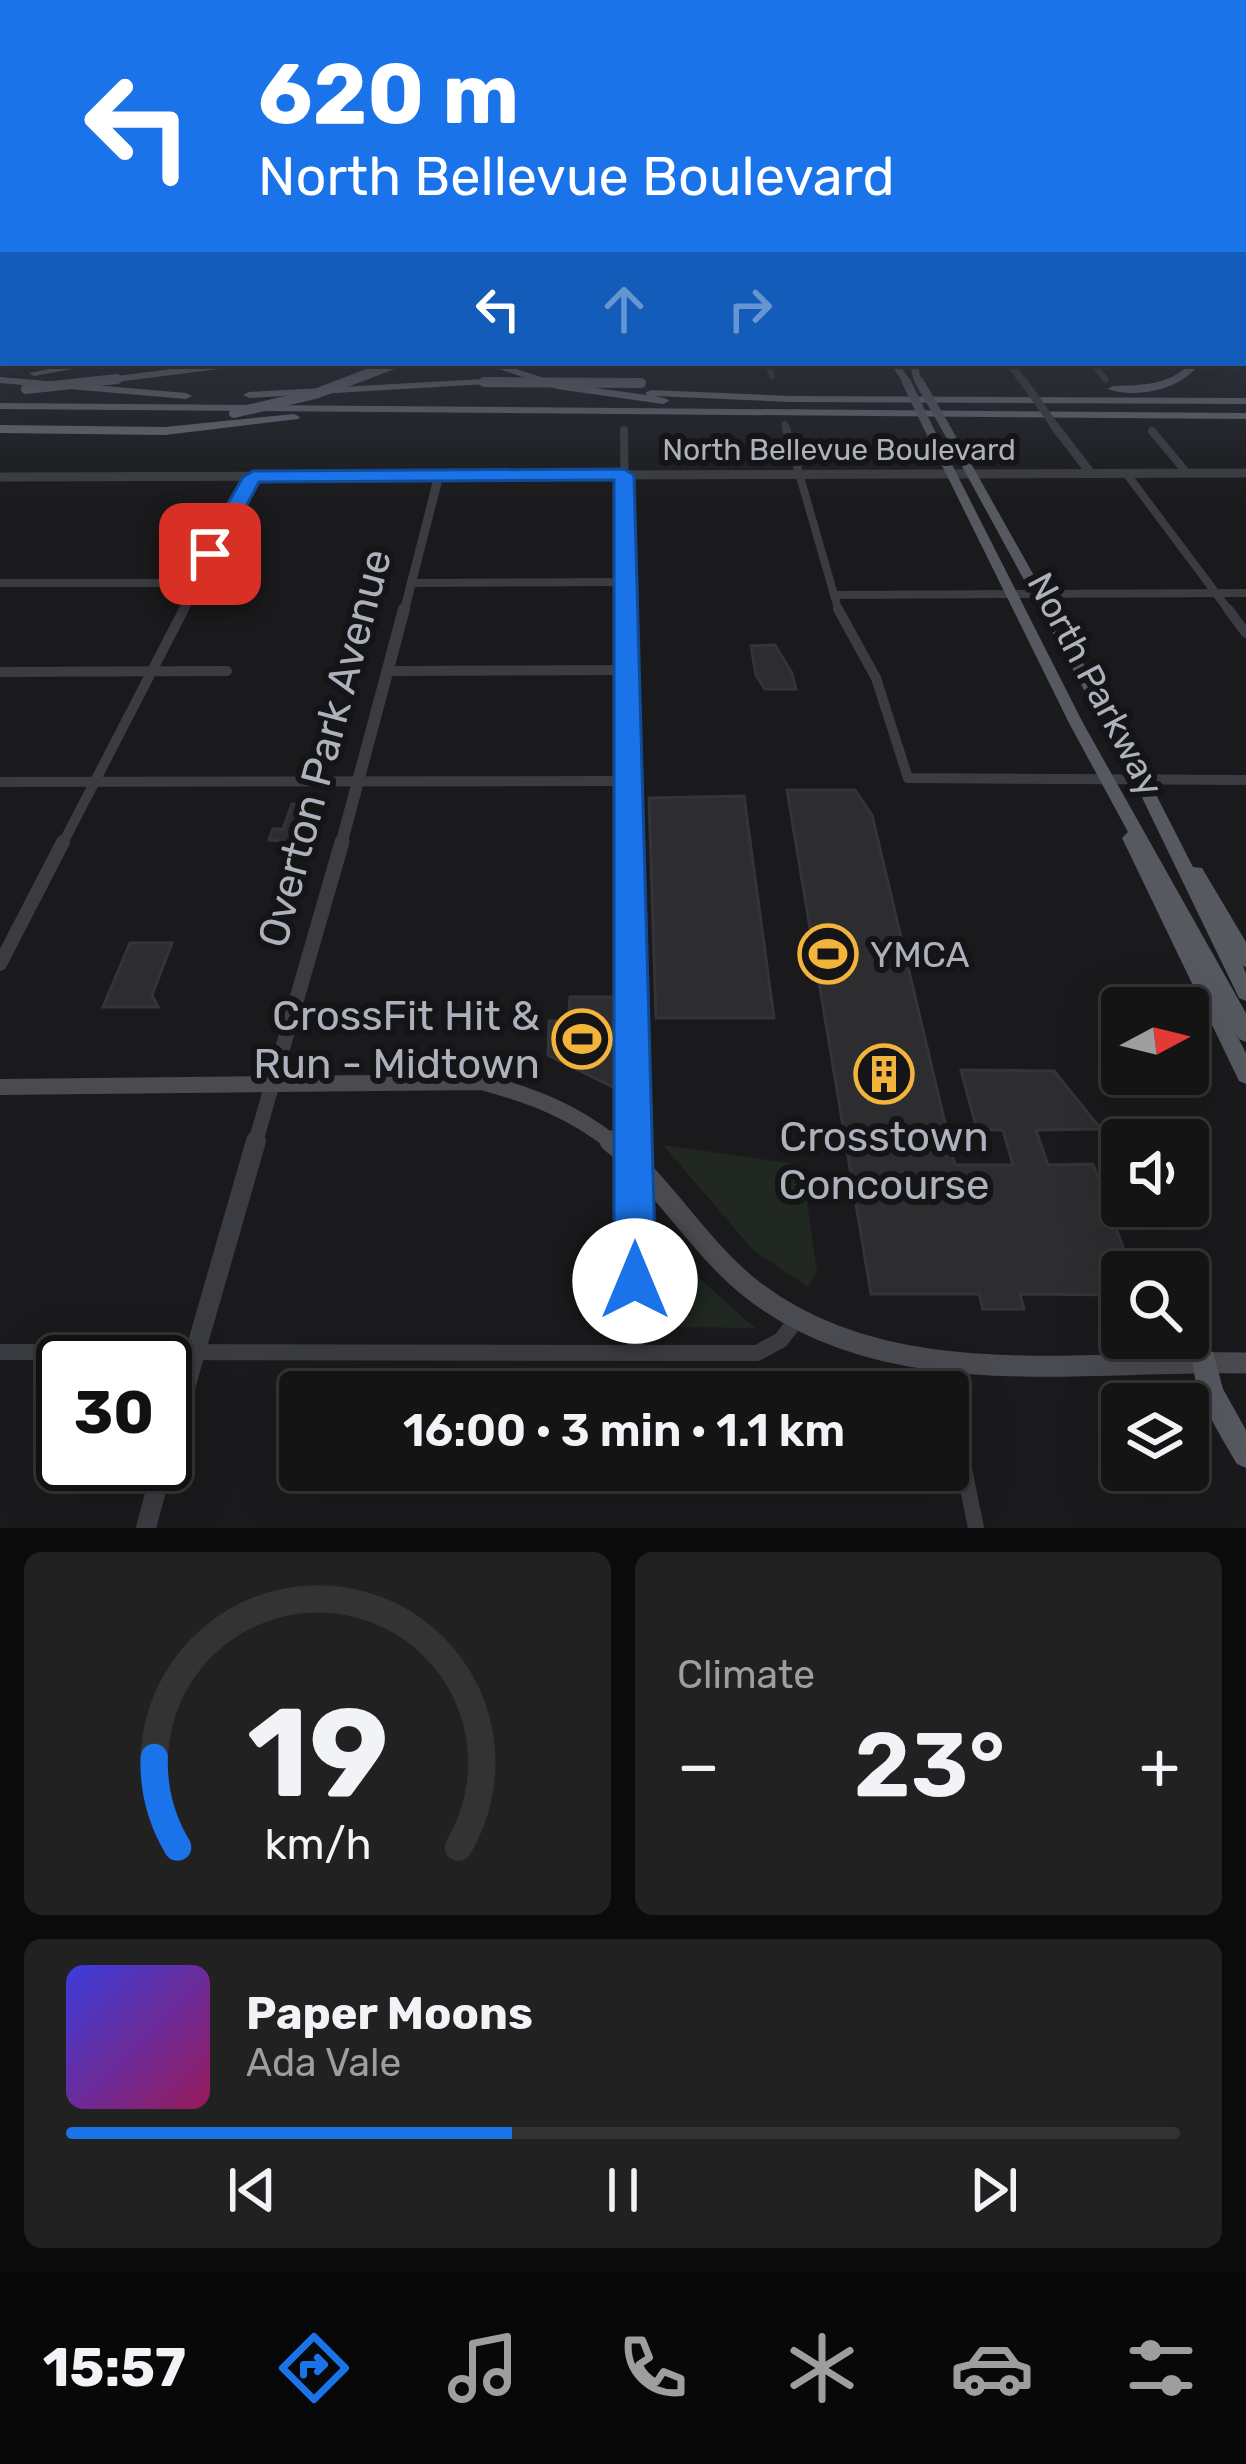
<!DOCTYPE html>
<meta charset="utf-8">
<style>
:root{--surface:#141415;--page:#212122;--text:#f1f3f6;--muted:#9d9ea0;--line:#333334;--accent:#1a73e8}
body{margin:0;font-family:Rubik,sans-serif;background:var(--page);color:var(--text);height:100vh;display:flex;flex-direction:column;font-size:45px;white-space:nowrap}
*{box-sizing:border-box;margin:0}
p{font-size:39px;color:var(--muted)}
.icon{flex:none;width:66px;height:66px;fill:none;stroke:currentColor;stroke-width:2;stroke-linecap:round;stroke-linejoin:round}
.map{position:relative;height:1528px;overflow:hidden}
.details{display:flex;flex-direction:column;gap:24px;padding:24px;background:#0b0b0c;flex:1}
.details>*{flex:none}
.top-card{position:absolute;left:0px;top:0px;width:1248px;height:366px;box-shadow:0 12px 48px #0002,0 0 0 3px var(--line);background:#1a73e8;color:#fff;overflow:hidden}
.needle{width:78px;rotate:83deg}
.fabs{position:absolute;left:1101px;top:987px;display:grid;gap:24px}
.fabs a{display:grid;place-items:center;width:108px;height:108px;border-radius:12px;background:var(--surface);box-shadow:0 12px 48px #0002,0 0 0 3px var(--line);font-size:60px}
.speed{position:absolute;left:36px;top:1335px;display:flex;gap:24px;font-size:60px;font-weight:700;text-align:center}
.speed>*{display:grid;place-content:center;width:156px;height:156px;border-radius:50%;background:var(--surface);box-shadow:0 12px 48px #0002,0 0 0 3px var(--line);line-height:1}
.speed .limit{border:6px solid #111;border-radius:18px;background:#fff;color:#111}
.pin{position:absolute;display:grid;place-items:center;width:102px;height:102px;color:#fff;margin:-51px;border-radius:24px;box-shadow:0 6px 18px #0006}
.me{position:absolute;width:132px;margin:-66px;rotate:0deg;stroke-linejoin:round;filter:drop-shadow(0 0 9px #0008)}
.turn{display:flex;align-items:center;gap:42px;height:252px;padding:0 60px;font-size:54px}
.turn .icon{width:156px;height:156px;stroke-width:2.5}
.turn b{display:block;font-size:84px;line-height:102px}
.lanes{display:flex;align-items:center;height:114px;padding:0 60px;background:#0003;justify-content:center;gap:60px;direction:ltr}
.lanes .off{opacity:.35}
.big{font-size:90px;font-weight:600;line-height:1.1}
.details .card{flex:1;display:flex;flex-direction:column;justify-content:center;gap:18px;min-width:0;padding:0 42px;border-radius:18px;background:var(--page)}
.details .dial{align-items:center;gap:0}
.dial svg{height:312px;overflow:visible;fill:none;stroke:var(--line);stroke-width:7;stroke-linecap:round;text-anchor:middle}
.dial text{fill:var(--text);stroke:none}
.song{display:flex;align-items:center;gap:36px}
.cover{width:144px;height:144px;border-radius:18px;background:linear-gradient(135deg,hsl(240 70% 55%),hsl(330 70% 35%))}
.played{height:12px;border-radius:6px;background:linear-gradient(90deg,var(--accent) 40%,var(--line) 40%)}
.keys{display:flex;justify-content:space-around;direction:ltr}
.heat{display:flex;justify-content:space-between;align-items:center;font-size:66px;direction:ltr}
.details .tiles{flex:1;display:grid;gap:24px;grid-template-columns:1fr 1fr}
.card:last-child{grid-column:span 2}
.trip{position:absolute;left:279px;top:1371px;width:690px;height:120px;border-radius:12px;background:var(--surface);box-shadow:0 12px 48px #0002,0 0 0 3px var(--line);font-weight:600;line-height:120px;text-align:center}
.dock{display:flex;height:192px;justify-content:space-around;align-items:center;background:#080808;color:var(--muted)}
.dock .icon{width:84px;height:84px}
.dock .current{color:var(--accent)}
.dock b{font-size:54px;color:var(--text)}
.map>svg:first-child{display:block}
</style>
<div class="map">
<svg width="1246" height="1528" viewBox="0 0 1246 1528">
<rect width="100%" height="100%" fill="#1a1a1c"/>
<g fill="#202821">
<polygon points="663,1145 802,1165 817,1272 808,1287 753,1250"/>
<polygon points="655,1227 691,1271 755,1328 660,1327"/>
</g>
<g fill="#2d2d30" stroke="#343438" stroke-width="3">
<polygon points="775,645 792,673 796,689 765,689 756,675 751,646"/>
<polygon points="787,790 855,790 872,815 955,1165 1013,1165 1003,1130 977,1130 961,1070 1054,1071 1101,1129 1036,1130 1048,1165 1093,1164 1132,1272 1122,1272 1122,1295 1020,1294 1024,1309 983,1309 979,1294 871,1294"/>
<polygon points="744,796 774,1018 656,1018 649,798"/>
<polygon points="292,804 318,804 310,838 305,843 269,840 273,829 283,829"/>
<polygon points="130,943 172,943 152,995 158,1007 103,1007"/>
<polygon points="570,997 616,997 615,1088 548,1055 549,1021 568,1021"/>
</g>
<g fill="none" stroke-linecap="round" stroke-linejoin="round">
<g stroke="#3b3c41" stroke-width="6">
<polyline points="768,363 772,376"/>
<polyline points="1092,363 1106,380"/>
<polyline points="785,424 787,431"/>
</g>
<g stroke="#3b3c41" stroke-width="8">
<polyline points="786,428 839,612"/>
<polyline points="624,430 626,612"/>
<polyline points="1152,431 1187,473"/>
<polyline points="1126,473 1230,612"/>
<polyline points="0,583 232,583"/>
<polyline points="411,583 624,582"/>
<polyline points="834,595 1246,593"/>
<polyline points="183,612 253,477"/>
</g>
<g stroke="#3b3c41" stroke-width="10">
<polyline points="626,609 629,845"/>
<polyline points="838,609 876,678 908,778 1246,780"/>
<polyline points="1228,609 1246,633"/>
<polyline points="390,671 627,670"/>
<polyline points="0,672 227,671"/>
<polyline points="0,782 627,781"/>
<polyline points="62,845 184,609"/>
</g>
<g stroke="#3b3c41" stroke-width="14">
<polyline points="629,842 633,1144"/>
<polyline points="0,964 63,842"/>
</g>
<g stroke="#3b3c41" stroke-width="16">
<polyline points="633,1141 636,1352"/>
<polyline points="0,1352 757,1353 781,1340 797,1319"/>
<polyline points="942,1361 976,1528"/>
</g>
<g stroke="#3b3c41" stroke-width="8">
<polyline points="1009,363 1027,386"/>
<polyline points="1054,425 1059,431"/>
</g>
<g stroke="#3b3c41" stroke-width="9">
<polyline points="1056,428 1090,472"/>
<polyline points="0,477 1246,473"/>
<polyline points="404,612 439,475"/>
</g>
<polyline stroke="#3b3c41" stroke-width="12" points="341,845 404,609"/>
<polyline stroke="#3b3c41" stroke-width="15" points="255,1144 342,842"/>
<g stroke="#3b3c41" stroke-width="20">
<polyline points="165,1457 256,1141"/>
<polyline points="146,1528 163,1464"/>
</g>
<path stroke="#494b51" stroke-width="16" d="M 0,1087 L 482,1082 C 533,1096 573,1111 614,1144"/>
<path stroke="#494b51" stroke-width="21" d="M 610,1141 C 663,1183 697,1245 749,1287 C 886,1397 1083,1359 1246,1363"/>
<g fill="#575960" fill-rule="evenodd">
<polygon points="1245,359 1246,365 1242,364 1245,363"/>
<polygon points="890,363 898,363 911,381 909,383 903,383"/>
<polygon points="909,363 917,363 922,383 914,381"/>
<polygon points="924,423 932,425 1083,723 1246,1013 1246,1042 1239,1039 1233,1028 1246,1053 1246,1084 1239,1081 1122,838 1128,832 1069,723 922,425"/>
<polygon points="942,424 950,426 1147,777 1193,867 1202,868 1246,942 1246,967 1243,966 1246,973 1246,1001 1239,998 1135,783 940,426"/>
<path d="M 1204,1349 L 1213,1352 L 1223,1389 L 1246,1430 L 1246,1468 L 1237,1464 C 1222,1437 1185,1383 1195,1352 Z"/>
</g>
<g fill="#676a72" fill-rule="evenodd">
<rect x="1245" y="338" width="1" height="6"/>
<polygon points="79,363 105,363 34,376 29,373"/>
<polygon points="217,363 247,363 242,366 117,382 112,379 117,376"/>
<polygon points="482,363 498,363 559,383 647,395 645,393 651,390 792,396 1246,398 1246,404 792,402 655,396 667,399 669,401 663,404 557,389"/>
<path d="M 1190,363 L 1200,363 C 1181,390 1137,399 1107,389 L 1113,386 C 1141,385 1170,386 1190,363 Z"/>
<polygon points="0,377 186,393 192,396 186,399 0,383"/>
<polygon points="484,379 488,380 488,384 249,398 243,395 249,392"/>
<polygon points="0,403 1246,413 1246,419 0,409"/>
<polygon points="294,414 300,417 298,419 165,435 0,433 0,425 165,427"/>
</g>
<polyline stroke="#3b3c41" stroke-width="8" points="1027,386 1054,425"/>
<g stroke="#575960" stroke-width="9">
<polyline points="906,381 927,425"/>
<polyline points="919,381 945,426"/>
</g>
<g stroke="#676a72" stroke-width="10">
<polyline points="484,382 641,383"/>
<polyline points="26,389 117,379"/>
<polyline points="234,413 315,394 396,363"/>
</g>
</g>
<linearGradient id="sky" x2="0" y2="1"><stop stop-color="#0e0e0f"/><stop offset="0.57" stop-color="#383e4b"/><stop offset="1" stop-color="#383e4b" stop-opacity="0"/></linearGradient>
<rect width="1246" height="503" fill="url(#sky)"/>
<polygon fill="#1a73e8" stroke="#114b97" stroke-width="3" points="624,469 634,475 656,1281 650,1296 635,1302 621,1296 614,1281 614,480 259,482 218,559 210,561 199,554 243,477 253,471"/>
<defs>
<symbol id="stadium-ring" viewBox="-11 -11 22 22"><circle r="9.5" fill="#151517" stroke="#f3b43b" stroke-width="1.5"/><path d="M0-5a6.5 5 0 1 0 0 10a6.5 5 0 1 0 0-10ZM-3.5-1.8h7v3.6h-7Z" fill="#f3b43b"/></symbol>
<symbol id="building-ring" viewBox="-11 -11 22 22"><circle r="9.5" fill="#151517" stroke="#f3b43b" stroke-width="1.5"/><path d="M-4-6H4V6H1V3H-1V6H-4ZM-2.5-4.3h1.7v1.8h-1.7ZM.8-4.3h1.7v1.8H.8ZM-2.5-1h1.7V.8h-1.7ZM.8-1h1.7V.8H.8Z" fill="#f3b43b"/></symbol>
</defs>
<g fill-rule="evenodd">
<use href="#stadium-ring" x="795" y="921" width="66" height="66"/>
<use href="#stadium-ring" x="549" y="1006" width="66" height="66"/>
<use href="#building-ring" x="851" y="1041" width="66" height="66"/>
</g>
<g text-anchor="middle" stroke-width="12" stroke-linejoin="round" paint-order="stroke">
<g font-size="30" fill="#adb1bc" stroke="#151517">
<text x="839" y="460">North Bellevue Boulevard</text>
</g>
<g font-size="36" fill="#adb1bc" stroke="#151517">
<text transform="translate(1096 684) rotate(62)" y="13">North Parkway</text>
</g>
<g font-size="36" fill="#adb1bc" stroke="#151517" text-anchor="start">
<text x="870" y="967">YMCA</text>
</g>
<g font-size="42" fill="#adb1bc" stroke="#151517">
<text transform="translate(324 748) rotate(-75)" y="15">Overton Park Avenue</text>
</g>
<g font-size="42" fill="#adb1bc" stroke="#151517" text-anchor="end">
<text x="540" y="1030">CrossFit Hit &amp;<tspan x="540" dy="48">Run - Midtown</tspan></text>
<text x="884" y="1151" text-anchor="middle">Crosstown<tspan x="884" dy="48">Concourse</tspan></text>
</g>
</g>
</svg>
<div class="fabs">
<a><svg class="needle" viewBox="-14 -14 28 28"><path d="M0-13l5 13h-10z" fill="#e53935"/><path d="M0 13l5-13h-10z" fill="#9d9ea0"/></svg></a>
<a><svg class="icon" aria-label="sound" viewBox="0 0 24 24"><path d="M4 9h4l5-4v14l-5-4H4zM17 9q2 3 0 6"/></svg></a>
<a><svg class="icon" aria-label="search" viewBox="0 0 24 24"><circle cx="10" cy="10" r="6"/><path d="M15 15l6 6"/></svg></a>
<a><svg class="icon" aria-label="layers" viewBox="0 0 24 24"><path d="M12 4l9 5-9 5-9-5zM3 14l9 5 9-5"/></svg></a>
</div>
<div class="speed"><div class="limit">30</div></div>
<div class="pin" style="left:210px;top:554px;background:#d93025"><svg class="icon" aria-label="arrive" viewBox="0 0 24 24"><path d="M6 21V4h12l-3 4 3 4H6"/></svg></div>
<svg class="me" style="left:635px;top:1281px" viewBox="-20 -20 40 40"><circle r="19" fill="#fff"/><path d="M0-13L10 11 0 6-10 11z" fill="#1a73e8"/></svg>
<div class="trip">16:00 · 3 min · 1.1 km</div>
<div class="top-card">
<div class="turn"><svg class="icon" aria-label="left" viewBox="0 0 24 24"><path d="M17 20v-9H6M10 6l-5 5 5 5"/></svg><div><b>620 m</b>North Bellevue Boulevard</div></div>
<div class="lanes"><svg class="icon" aria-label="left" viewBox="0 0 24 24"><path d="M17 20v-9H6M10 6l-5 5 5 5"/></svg><svg class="icon off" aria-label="ahead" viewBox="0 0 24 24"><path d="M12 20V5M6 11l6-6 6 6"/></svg><svg class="icon off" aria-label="right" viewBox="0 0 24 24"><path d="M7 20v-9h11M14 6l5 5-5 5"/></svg></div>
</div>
</div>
<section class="details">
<div class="tiles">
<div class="card dial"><svg viewBox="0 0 100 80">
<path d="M14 69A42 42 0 1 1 86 69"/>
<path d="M14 69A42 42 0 0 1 8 46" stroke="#1a73e8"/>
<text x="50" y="56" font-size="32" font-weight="700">19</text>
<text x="50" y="72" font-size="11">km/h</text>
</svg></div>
<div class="card"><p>Climate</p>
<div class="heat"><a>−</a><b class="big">23°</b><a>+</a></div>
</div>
<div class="card">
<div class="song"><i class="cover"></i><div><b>Paper Moons</b><p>Ada Vale</p></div></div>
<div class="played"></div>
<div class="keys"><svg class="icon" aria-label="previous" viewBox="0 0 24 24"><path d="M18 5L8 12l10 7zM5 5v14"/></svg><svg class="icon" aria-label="pause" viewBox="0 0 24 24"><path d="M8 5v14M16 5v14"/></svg><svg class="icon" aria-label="next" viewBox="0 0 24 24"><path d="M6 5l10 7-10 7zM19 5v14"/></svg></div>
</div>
</div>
</section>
<nav class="dock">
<b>15:57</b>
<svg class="icon current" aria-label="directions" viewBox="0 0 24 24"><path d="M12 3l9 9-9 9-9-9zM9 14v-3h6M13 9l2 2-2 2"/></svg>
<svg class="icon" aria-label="music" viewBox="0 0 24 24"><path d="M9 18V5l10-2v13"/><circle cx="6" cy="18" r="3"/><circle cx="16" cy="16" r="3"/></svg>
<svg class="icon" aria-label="phone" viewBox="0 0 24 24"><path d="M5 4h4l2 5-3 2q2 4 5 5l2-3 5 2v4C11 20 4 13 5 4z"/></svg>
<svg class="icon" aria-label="climate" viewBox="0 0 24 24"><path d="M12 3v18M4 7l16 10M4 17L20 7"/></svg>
<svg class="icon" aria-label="car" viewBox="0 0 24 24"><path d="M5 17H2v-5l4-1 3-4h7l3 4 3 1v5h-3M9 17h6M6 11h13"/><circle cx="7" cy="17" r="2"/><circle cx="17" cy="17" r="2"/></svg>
<svg class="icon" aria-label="filters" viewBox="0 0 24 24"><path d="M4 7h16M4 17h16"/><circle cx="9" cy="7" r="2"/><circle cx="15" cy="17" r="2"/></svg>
</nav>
